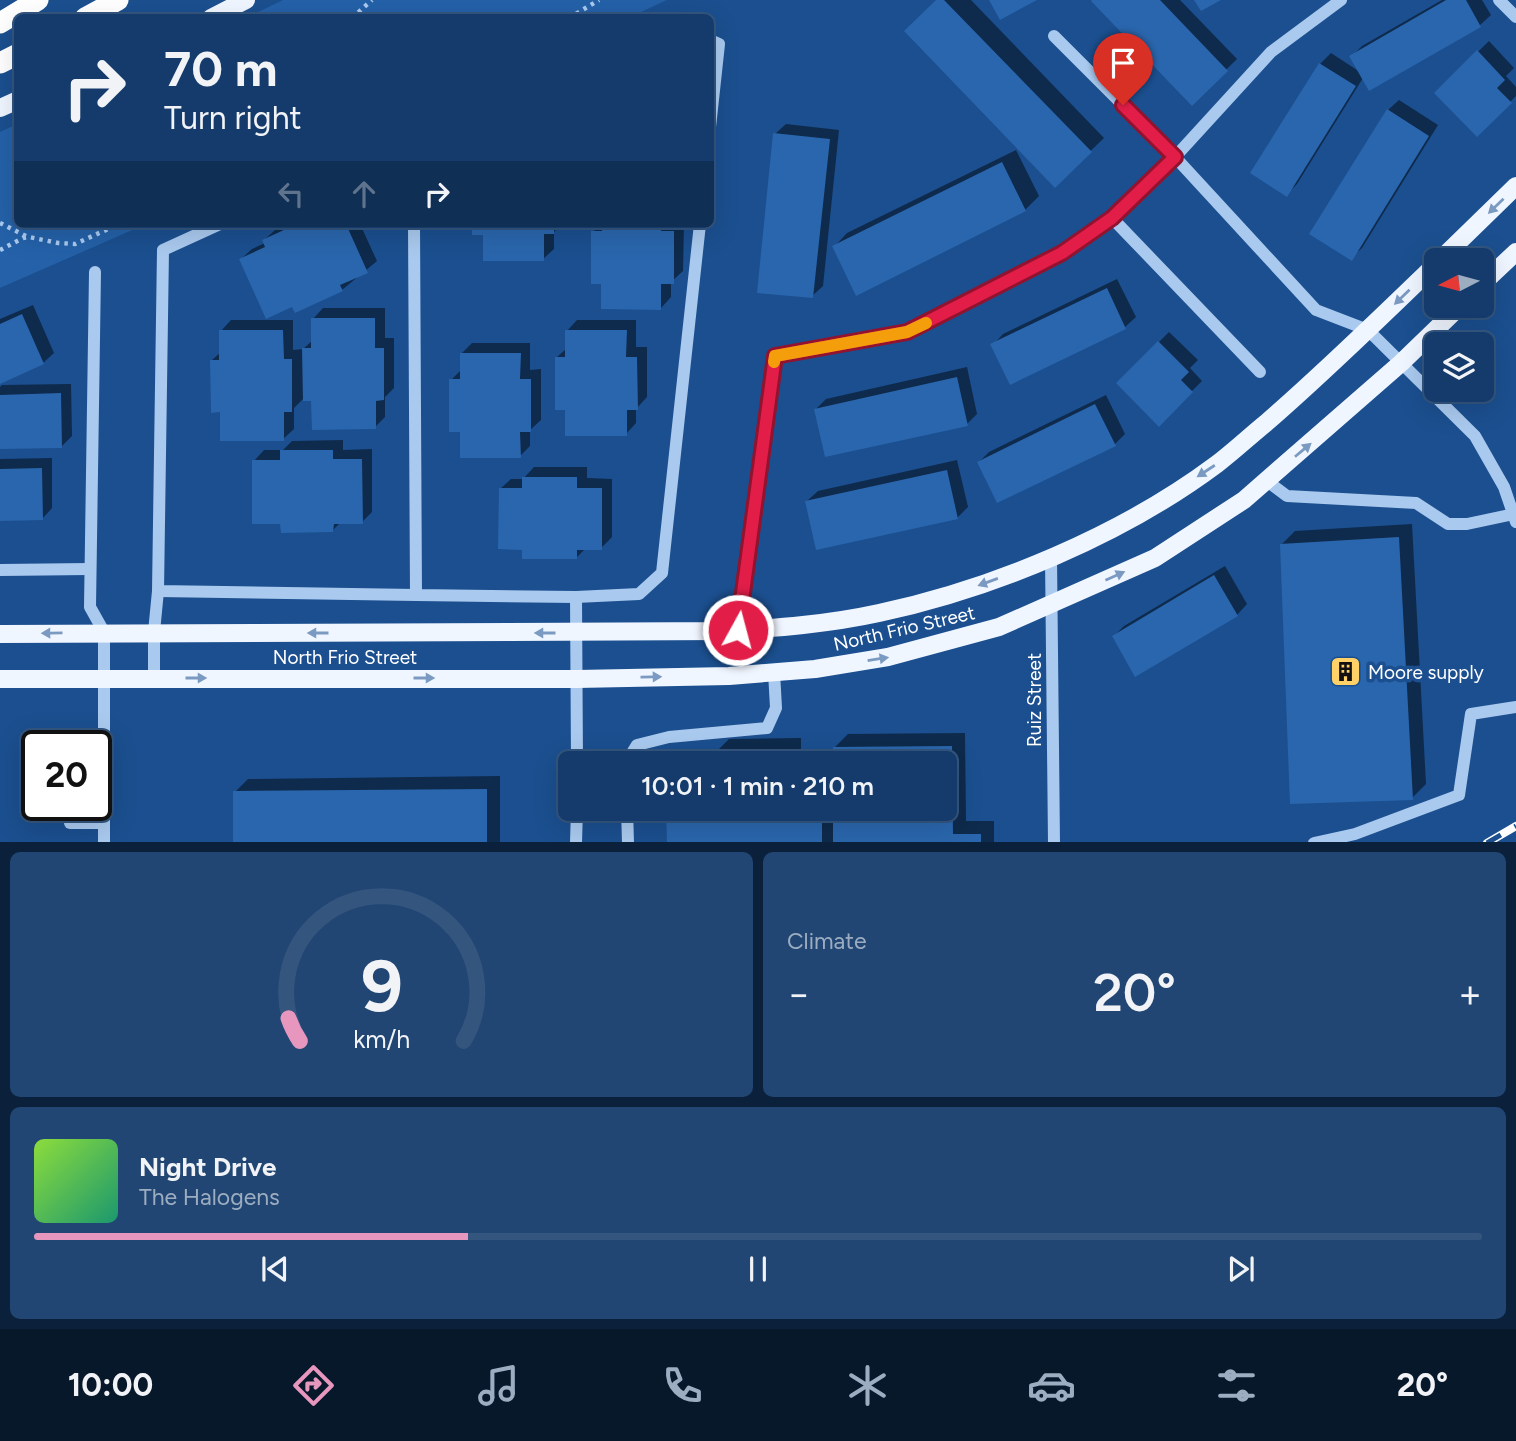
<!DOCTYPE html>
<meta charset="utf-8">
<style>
:root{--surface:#143b6b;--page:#214673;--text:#f1f3f6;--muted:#9dadc1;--line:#33557e;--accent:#e797bd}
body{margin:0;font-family:Figtree,sans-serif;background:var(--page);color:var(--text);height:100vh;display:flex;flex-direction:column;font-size:26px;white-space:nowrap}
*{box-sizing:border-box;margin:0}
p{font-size:23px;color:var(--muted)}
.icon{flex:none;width:38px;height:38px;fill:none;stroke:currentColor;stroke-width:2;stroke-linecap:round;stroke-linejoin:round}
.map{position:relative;height:842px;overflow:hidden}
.side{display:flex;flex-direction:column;gap:10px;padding:10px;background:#0b203b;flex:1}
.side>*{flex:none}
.top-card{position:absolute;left:14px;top:14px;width:700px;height:214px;border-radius:10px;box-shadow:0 7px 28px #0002,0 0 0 2px var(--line);background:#143b6b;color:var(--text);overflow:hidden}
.needle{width:46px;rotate:264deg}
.fabs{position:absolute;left:1424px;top:248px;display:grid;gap:14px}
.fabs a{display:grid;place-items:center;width:70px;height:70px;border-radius:10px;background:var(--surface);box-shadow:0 7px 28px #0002,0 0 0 2px var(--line);font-size:35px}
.speed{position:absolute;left:21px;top:730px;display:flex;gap:14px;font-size:35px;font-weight:700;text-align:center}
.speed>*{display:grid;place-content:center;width:91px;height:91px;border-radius:50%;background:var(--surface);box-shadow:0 7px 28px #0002,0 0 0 2px var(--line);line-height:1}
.speed .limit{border:4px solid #111;border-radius:10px;background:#fff;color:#111}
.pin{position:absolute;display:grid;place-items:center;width:60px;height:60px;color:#fff;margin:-72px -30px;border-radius:50% 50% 50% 0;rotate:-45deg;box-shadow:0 0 7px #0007}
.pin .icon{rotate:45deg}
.me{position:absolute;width:77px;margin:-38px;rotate:7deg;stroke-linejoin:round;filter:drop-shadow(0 0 5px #0008)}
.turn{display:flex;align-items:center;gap:24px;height:147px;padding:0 35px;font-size:32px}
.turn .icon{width:91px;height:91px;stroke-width:2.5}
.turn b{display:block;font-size:49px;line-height:60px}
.lanes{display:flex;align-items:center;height:66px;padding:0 35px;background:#0003;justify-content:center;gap:35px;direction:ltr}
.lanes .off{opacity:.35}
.big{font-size:52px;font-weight:600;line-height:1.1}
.side .tile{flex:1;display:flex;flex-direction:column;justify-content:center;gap:10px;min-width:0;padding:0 24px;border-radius:10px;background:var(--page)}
.side .dial{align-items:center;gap:0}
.dial svg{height:182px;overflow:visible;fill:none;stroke:var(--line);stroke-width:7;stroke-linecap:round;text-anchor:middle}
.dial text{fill:var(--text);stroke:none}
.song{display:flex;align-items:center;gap:21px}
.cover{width:84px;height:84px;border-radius:10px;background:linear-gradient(135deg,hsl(90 70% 55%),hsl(160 70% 35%))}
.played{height:7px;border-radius:4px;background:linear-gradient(90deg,var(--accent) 30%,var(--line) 30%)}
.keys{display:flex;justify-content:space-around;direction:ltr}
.heat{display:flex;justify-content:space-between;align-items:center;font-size:38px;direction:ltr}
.side .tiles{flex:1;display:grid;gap:10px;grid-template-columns:1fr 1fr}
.tile:last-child{grid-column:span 2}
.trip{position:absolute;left:558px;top:751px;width:399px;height:70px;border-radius:10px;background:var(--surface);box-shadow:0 7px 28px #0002,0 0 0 2px var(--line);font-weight:600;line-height:70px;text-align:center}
.tabs{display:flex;height:112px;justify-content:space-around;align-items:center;background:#08182b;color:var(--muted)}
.tabs .icon{width:49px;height:49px}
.tabs .current{color:var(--accent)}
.tabs b{font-size:32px;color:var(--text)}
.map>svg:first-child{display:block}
</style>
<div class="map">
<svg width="1516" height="843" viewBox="0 0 1516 843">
<rect width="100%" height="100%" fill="#1b4f8f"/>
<g fill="#2461a8">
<polygon points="283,0 667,0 628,18 248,17"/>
<polygon points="17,124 18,224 146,224 0,288 0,132"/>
</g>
<g fill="#0007">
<polygon points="938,0 971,0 1104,138 1055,185"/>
<polygon points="1094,0 1180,0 1237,59 1192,103"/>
<polygon points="1442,0 1482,0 1491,15 1480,25 1370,89 1363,78 1297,184 1286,195 1252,173 1320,64 1331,53 1360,72 1351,57 1362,46"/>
<polygon points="1489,41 1514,68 1506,76 1516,87 1516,96 1477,135 1436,93"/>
<polygon points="1399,100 1438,125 1362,248 1351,258 1388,110"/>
<polygon points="786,124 839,130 823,286 812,296 775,134"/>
<polygon points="1016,150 1039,196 1025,210 834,247 847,233"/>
<polygon points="287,224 360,224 377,261 342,290 293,305 241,259 252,249 265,243 264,240 275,230"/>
<polygon points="473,224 562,224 554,232 554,249 543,259 484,233"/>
<polygon points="601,224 684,224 683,271 671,282 671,297 661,308 603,282 593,232"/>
<polygon points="1117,279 1136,317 1125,327 1011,383 993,345 1003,334"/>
<polygon points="33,305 54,353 43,363 0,382 0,319"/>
<polygon points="323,308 385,308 385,338 394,338 394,388 385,397 385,417 375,427 313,399 303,399 294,408 294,429 283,439 221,411 212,360 221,352 221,331 231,320 293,320 293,350 303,349 313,340 313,319"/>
<polygon points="577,320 636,320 636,347 647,347 647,397 636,409 636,423 626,434 567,408 557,357 567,348 567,331"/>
<polygon points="1169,332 1198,360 1190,368 1202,381 1159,424 1118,383"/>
<polygon points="472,343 530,343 530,370 541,369 541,420 530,430 530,446 520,456 461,430 451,380 462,369 461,354"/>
<polygon points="967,367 977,414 967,424 816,409 826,399"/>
<polygon points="71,384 72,436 62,446 0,447 0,387 2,385"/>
<polygon points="1106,395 1125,434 1115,444 979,462 989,452"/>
<polygon points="343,440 343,450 372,449 372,512 362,522 341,522 333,530 282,522 254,461 264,450 283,450 292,441"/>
<polygon points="52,458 52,508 42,519 0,519 0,459"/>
<polygon points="957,460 968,507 957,518 807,501 818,491"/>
<polygon points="534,467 587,467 587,478 612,479 612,537 601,548 586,548 576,558 524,548 500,489 511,479 523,479"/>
<polygon points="1412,524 1426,784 1412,798 1281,545 1295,531"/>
<polygon points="1225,566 1247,604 1237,615 1114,636 1124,626"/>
<polygon points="965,733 966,821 994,821 994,843 668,843 668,808 945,808 945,763 835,763 834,748 848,734"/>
<polygon points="801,738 801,763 715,763 715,753 729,739"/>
<polygon points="50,741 67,741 67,746 47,746"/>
<polygon points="500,776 500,843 235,843 235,792 248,779"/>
</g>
<g fill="#2a66ad">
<polygon points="936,0 944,0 1092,152 1055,188 904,31"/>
<polygon points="989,0 1037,0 1000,20"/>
<polygon points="1092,0 1160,0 1228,71 1192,106 1091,1"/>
<polygon points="1194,0 1221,0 1201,11"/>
<polygon points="1446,0 1466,0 1481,27 1369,91 1349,56"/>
<polygon points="1477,50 1505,80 1497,88 1512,103 1477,137 1434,93"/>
<polygon points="1319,63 1356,86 1287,197 1250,173"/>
<polygon points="1387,109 1429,136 1352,261 1309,234"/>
<polygon points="773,133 830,139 813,298 757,293"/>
<polygon points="1002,162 1026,211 856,296 832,246"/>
<polygon points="297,224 346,224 368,273 340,285 343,291 295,313 292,307 266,319 239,259 265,247 262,240"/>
<polygon points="472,224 554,224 554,234 544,234 544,261 483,261 483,235 472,235"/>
<polygon points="602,224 661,224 661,231 674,231 674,284 661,284 661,310 601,309 601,284 591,284 591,231 602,231"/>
<polygon points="1107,288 1126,329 1010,385 990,344"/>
<polygon points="22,314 44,364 0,384 0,324"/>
<polygon points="311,318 375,318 375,348 384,348 384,400 376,401 376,429 312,430 311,401 303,401 302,348 311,348"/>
<polygon points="219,330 283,330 284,359 292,359 292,412 284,412 284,441 220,441 220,412 211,413 210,360 219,360"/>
<polygon points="565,330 627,330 626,357 637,357 638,410 627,410 627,436 565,436 565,410 555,410 555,357 565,357"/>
<polygon points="1158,341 1189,372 1181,380 1193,392 1159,427 1116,383"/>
<polygon points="460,353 521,353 520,379 531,379 531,432 520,432 521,458 460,458 460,432 449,432 449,379 460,379"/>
<polygon points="957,377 968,426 825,457 814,409"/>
<polygon points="61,393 62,448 0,449 0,395"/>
<polygon points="1095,404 1116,446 997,503 977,462"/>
<polygon points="280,450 333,450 333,459 362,459 363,524 334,524 333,532 281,533 280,524 252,524 252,460 280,460"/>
<polygon points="42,468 43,520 0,521 0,469"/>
<polygon points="947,470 958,519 816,550 805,501"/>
<polygon points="522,477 577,477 577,488 602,488 602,550 577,550 577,559 522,559 522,550 498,549 499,488 522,488"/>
<polygon points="1399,537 1413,800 1290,804 1280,544"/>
<polygon points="1214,575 1238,616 1135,677 1112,636"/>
<polygon points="952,746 953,834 981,834 981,843 833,843 833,808 945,808 945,763 833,763 833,747"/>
<polygon points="788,751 788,763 713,763 713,752"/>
<polygon points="487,789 487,843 233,843 233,791"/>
<polygon points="666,808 822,808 822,843 667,843"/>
</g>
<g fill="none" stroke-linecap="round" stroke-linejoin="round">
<g stroke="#a9c9ee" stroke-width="4.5" stroke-dasharray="3.5 5" stroke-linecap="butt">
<polyline points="352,18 372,0"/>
<polyline points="569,18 599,0"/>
<polyline points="0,223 28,237"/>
<polyline points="0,250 23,238 29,237 58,243 75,244 119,224"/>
</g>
<g stroke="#a9c9ee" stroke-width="12">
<polyline points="1341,0 1271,52 1175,157 1316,310 1368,330 1475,436 1504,487 1516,522"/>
<polyline points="1499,0 1516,17"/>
<polyline points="710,40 719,44 710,127"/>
<polyline points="1112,218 1260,372"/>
<polyline points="220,224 163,250 158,591 416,595"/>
<polyline points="414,224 416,595 576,597 639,594 662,573 700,224"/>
<polyline points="95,272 90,607 104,632 104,843"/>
<polyline points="1267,481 1287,496 1416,503 1448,524 1467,524 1514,514"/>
<polyline points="1051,557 1054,843"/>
<polyline points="0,570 90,569"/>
<polyline points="576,597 577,763"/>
<polyline points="738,630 775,356 907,332 1062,253 1112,218 1175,157 1054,36"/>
<polyline points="154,678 154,632 158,591"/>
<polyline points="629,763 629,758 637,745 669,737 767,728 776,708 774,672"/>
<polyline points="627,808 628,843"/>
<polyline points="70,823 104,823"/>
<polyline points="576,843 577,808"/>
<polyline points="1314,843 1355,834 1459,795 1471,714 1516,707"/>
</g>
<g stroke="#f0f6ff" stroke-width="18">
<polyline points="211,18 246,0"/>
<polyline points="0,108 18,100"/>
<polyline points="1439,261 1516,186"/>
<polyline points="1482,284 1516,252"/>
<path d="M 0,634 L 727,631 C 777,628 829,624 879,613 C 995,588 1122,535 1217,464 C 1234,451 1250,436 1266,423 C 1325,372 1381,317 1437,263"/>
<polyline points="0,679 577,679 729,676 815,669 888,657 999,627 1155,558 1244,500 1401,363 1460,306"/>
</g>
<g stroke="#fff" stroke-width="21">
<polyline points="85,18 118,0"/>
<polyline points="0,23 38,0"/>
<polyline points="0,63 18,54"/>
</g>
<defs>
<polyline id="rail" points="1487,843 1516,826"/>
</defs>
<use href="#rail" stroke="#fff" stroke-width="8"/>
<use href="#rail" stroke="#1b4f8f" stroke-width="5" stroke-dasharray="16" stroke-linecap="butt"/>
</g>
<defs><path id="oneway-solid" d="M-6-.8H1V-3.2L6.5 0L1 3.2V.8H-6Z" transform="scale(1.75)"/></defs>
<g fill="#7b9ac1">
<use href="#oneway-solid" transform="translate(1496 206) rotate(136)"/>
<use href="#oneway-solid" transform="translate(1402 297) rotate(136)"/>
<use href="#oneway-solid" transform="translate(1303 450) rotate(-40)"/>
<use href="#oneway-solid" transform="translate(1206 471) rotate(147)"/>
<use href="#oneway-solid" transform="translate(1115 576) rotate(-24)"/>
<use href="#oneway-solid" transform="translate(988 582) rotate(160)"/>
<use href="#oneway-solid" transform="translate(52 633) rotate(179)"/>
<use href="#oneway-solid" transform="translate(318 633) rotate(-180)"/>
<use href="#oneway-solid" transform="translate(545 633) rotate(-180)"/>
<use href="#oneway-solid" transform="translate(878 659) rotate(-9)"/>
<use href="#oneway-solid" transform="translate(651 677) rotate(-1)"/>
<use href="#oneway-solid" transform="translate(196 678)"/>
<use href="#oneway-solid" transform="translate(424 678)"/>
</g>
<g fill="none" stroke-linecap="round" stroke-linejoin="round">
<defs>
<polyline id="route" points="738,630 775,356 907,332 1062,253 1112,218 1175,157 1123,105"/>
</defs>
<use href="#route" stroke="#92132f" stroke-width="18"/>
<use href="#route" stroke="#e11d48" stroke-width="12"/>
<polyline stroke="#f59e0b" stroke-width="12" points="774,362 775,356 907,332 926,323"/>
</g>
<defs>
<symbol id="building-square" viewBox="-11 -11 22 22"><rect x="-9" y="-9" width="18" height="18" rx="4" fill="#ffd166" stroke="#1b4f8f"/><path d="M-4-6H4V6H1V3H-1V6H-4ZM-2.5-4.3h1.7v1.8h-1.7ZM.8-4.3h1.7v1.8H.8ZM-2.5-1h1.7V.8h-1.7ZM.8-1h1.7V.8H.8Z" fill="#111"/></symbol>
</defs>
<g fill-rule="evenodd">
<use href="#building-square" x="1328" y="654" width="35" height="35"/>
</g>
<g text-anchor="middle" stroke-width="7" stroke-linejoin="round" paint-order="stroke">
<g font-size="19" fill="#fff" stroke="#1b4f8f">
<text transform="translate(904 628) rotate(-13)" y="7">North Frio Street</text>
<text x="345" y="664">North Frio Street</text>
<text transform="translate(1034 700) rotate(-90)" y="7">Ruiz Street</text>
</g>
<g font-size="19" fill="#fff" stroke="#1b4f8f" text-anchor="start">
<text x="1368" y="679">Moore supply</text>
</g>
</g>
</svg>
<div class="fabs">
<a><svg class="needle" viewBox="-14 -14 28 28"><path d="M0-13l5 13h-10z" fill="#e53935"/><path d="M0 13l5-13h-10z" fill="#9dadc1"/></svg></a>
<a><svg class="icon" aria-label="layers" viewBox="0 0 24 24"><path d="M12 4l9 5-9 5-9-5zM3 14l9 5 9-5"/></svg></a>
</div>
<div class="speed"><div class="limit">20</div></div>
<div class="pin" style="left:1123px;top:105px;background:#d93025"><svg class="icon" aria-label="arrive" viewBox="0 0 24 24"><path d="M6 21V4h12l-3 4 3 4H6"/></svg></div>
<svg class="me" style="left:738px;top:630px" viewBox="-20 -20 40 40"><circle r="17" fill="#e11d48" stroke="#fff" stroke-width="3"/><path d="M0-11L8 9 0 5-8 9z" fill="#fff"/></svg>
<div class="trip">10:01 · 1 min · 210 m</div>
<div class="top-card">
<div class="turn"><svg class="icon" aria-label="right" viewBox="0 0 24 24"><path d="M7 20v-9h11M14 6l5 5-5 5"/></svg><div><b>70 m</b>Turn right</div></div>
<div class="lanes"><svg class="icon off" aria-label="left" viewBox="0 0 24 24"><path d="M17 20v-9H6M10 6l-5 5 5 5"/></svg><svg class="icon off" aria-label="ahead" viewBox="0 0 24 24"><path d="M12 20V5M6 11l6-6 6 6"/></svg><svg class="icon" aria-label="right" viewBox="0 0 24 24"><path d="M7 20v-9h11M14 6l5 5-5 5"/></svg></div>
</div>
</div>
<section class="side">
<div class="tiles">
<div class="tile dial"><svg viewBox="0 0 100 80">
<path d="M14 69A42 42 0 1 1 86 69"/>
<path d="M14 69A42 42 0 0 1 9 59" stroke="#e797bd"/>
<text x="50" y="56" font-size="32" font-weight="700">9</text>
<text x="50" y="72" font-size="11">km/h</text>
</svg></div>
<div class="tile"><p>Climate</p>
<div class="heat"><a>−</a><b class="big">20°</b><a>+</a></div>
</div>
<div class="tile">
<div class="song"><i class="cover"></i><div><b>Night Drive</b><p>The Halogens</p></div></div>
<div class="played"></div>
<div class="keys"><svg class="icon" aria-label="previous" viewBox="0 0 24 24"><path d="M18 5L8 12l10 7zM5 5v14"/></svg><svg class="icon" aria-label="pause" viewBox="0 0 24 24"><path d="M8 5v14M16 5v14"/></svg><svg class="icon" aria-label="next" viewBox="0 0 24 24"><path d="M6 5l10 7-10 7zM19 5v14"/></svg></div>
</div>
</div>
</section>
<nav class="tabs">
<b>10:00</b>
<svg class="icon current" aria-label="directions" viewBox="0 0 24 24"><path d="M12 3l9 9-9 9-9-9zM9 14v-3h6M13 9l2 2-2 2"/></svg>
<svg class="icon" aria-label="music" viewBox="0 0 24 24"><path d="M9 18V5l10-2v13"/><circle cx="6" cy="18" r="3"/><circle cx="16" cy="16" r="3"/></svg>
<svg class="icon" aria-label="phone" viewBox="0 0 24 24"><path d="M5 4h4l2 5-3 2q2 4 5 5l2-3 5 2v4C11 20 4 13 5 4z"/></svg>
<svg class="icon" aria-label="climate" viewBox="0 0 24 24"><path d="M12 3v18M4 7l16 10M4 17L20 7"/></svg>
<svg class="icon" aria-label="car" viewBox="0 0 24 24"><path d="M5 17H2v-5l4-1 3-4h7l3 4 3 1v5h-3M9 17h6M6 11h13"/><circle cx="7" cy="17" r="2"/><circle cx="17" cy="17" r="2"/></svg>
<svg class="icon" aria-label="filters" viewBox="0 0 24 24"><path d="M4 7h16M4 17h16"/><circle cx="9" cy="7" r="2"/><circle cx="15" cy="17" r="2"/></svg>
<b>20°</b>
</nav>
